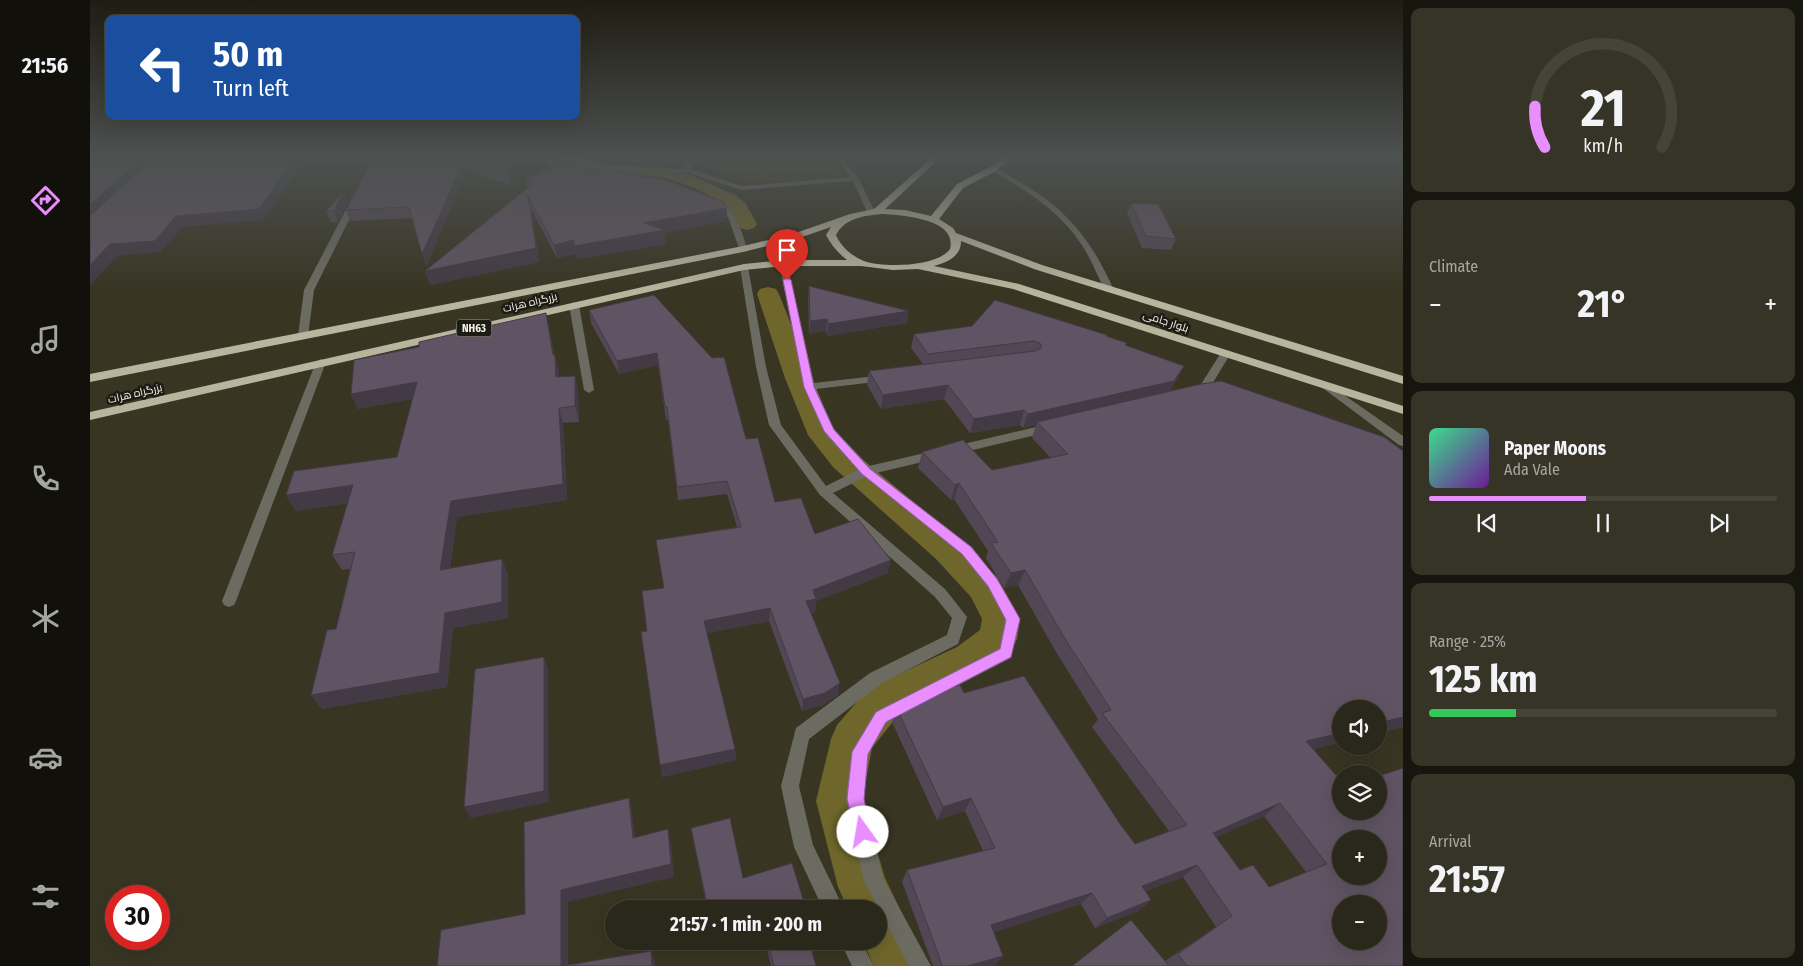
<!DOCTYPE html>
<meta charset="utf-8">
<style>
:root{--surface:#2a281a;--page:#363427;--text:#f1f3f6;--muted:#a5a6a2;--line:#464439;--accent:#e88eff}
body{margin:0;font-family:"Fira Sans Condensed",Cairo,sans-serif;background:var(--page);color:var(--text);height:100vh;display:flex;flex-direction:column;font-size:19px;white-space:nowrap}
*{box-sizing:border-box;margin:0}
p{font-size:16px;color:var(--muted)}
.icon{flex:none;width:28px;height:28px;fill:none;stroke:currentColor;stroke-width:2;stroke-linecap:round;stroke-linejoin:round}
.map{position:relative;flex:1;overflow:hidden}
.sheet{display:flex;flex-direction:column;gap:8px;padding:8px;background:#17160e;width:400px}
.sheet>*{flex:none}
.top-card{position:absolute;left:15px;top:15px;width:475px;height:105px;border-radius:10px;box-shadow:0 5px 20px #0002,0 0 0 1px var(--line);background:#1a4fa0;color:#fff;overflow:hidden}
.fabs{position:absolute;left:1242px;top:700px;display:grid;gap:10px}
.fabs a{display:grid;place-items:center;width:55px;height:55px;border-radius:50%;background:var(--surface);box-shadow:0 5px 20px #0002,0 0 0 1px var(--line);font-size:25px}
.speed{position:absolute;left:15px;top:885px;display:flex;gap:10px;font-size:25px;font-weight:700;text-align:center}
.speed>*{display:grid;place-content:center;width:65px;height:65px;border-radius:50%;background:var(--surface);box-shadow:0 5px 20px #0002,0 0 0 1px var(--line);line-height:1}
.speed .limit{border:8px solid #d22;background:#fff;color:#111}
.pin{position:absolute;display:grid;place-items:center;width:42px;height:42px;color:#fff;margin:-51px -21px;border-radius:50% 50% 50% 0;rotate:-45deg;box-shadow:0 0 5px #0007}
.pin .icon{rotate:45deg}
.me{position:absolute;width:55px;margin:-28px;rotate:347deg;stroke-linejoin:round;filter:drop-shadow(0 0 4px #0008)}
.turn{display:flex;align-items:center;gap:18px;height:105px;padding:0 25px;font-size:22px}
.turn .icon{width:65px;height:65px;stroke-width:2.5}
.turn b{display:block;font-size:35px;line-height:42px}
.big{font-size:38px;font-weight:700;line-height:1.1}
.sheet .card{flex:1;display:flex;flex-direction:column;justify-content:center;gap:8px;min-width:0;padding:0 18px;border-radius:10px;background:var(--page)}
.sheet .dial{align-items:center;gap:0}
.dial svg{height:130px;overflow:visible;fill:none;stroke:var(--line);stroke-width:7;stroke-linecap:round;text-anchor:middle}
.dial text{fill:var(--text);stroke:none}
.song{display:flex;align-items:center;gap:15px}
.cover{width:60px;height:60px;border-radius:8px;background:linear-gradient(135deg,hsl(150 70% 55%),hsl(280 70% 35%))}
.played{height:5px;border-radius:2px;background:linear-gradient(90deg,var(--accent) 45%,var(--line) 45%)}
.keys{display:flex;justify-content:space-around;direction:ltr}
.heat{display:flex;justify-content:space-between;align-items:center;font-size:28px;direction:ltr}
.charge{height:8px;border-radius:4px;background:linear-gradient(90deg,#34c759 25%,var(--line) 0)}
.trip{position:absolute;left:515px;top:900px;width:282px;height:50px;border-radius:25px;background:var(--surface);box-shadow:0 5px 20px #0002,0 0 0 1px var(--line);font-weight:700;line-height:50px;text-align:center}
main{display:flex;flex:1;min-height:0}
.tab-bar{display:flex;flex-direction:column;width:90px;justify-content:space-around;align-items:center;background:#11100a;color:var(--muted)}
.tab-bar .icon{width:35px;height:35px}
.tab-bar .current{color:var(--accent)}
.tab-bar b{font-size:22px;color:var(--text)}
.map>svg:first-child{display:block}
</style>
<main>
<nav class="tab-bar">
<b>21:56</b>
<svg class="icon current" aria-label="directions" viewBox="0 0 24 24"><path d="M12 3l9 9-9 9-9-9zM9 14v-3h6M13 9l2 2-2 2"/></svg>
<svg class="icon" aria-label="music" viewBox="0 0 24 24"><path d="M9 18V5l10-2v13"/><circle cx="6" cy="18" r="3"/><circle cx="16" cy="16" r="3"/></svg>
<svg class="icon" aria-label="phone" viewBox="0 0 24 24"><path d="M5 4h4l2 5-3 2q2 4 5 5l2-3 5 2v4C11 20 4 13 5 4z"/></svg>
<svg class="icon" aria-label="climate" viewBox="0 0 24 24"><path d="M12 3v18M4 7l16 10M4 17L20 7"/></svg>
<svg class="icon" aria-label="car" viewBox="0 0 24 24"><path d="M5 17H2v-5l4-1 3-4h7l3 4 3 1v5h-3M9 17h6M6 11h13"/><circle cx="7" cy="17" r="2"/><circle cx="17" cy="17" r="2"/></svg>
<svg class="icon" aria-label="filters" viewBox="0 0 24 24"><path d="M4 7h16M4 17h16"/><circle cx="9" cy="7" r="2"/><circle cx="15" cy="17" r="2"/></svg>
</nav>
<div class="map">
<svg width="1313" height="966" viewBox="0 0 1313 966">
<rect width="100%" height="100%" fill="#383523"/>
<polygon fill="#484119" points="616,156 738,156 755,177 660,184 623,172"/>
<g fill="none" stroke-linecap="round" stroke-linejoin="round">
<g fill="#6f662c" fill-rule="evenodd">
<path d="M 464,156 L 482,156 L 504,165 L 571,167 L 600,175 L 647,196 L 656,204 L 667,224 L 664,228 L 657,230 L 650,228 L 640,209 L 634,204 C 615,192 592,181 570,177 C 539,171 486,188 464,156 Z"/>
<polygon points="678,287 686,289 689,294 741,425 765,453 870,541 907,577 930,619 927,639 922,650 895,671 809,714 782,748 772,801 795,878 837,966 784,966 773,941 789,941 789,909 758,909 748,887 726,801 741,739 747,725 779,688 867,647 890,630 892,619 881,597 846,559 743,467 718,435 695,378 667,294 670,289"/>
</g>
<path fill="#6c6b62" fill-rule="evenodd" d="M 901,168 L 905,168 C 966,200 995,226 1024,290 L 1022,292 L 1016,292 C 1008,278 1003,263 995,250 C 973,213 937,191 901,170 Z"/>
<g fill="#6c6b62" fill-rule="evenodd">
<polygon points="451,156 457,156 462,163 481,171 478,173 458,165"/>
<path d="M 480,156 C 489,155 509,164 521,165 C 546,169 571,168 596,169 L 591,156 L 597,156 L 603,170 L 652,186 L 760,177 L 744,156 L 750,156 L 769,179 L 785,212 L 778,214 L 763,181 L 651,190 L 599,173 L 521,170 L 490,163 Z"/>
<polygon points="262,198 269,200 224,290 218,336 213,339 210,338 208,336 214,290"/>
<path d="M 620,201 C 644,199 652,232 657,249 L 656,251 L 650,251 L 638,217 L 620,205 Z"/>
<polygon points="693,260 697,263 724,383 794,375 799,378 794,381 726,389 744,429 779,466 959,424 965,428 959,432 786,473 882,547 907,579 930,619 921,658 797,722 778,754 774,799 793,878 841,966 819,966 774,881 756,799 761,752 785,712 909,649 915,619 897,587 872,555 775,477 743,493 855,589 877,617 868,644 792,683 719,739 709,786 723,845 754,909 733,909 704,847 691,786 706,728 780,673 857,635 862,618 845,597 730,495 679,425 666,367 650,267 654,264 658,267 676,367 691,425 736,486 768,470 735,434 714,387 689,263"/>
<polygon points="484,302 489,305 504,390 499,393 494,390 479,305"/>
<polygon points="1136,350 1141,353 1116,394 1103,395 1102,393 1103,391 1108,389 1132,351"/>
<polygon points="231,359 236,362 146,601 144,605 139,607 134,605 132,601 226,362"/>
<polygon points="1234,381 1313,436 1313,446 1309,445 1230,386 1229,384 1230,382"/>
<polygon points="750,941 771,941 784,966 762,966"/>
</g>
<path fill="#b8b59f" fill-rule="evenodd" d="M 844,156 L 852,156 L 795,209 L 815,210 L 841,216 L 867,184 L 900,167 L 916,156 L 924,156 L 906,171 L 873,188 L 849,219 L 863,228 L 866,233 L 952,265 L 1313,376 L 1313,384 L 944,269 L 871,241 C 871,257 857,262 844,266 L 929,284 L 1313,406 L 1313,414 L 923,289 L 828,269 L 803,270 L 771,266 L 693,266 L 654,270 L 0,420 L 0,412 L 654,264 L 693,260 L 757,260 C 748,253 741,245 736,235 L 741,227 L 706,239 L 653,252 L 0,382 L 0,374 L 653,246 L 700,235 L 760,214 L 784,209 ZM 791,214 C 810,215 868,218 860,249 C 847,267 794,268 774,261 C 762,256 751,247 746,235 C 755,218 773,216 791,214 Z"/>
</g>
<g fill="#534755" fill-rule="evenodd">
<polygon points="243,156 427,156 421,185 377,170 336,266 322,218 260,221 256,210 286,157"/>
<polygon points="497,156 536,156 532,165 497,157"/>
<polygon points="988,156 1002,156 1001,158"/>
<polygon points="493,170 637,221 575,233 576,244 487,259 486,254 467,258 441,209 449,262 340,285 335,271 437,188 435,179"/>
<polygon points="258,202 248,222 241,222 236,211"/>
<polygon points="1041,203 1086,239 1081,250 1052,248 1037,214"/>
<polygon points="719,286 817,323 737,336 736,331 719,334 718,298"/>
<polygon points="564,295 656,439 685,502 725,534 798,573 726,601 725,612 721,613 748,695 733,705 712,711 679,621 617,633 645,749 646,760 572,777 557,631 574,588 566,540 647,527 637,494 588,500 578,420 576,420 568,365 529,374 501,323 499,310"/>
<polygon points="459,328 464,355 469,370 469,377 485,376 488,391 489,422 473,423 477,500 367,517 360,568 418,574 418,618 363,628 357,687 232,709 221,695 246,629 260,569 252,570 242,555 258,503 206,511 196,495 307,457 322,399 268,409 261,394"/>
<path d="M 824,334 L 1017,336 L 1036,346 L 1094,366 L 1080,391 L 1313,727 L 1289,733 L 1289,709 L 1251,709 L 1251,742 L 1224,749 L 1313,966 L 982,966 L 1075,961 L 1126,927 L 1093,877 L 1056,891 L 1061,900 L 1048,911 L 1005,928 L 991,904 L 904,932 L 913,956 L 905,965 L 902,966 L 843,966 L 812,882 L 817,870 L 893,851 L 875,811 L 847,820 L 802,722 L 806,707 L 874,693 L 1030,824 L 1045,844 L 1079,831 L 1002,727 L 1008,719 L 966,652 L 928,585 L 914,588 L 896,558 L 898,551 L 864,499 L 861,500 L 828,468 L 832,452 L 902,470 L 961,458 L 942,438 L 946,425 L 933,428 L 930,425 L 880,433 L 854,399 L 791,409 L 777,385 L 779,371 L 833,364 L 821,348 ZM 1174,816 L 1216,872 L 1179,887 L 1150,870 L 1126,837 Z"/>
<polygon points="601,828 653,878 716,909 617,909"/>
<polygon points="675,941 719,941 726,966 681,966"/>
</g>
<g fill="#433a45">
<polygon points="54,156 70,156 0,223 0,205"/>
<polygon points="207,156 218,156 174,220 92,227 71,252 27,256 0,285 0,265 20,244"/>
<polygon points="423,156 427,156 421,185 418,174"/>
<polygon points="531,156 536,156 532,165"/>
<polygon points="375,159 377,170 336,266 332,254"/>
<polygon points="254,191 258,202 248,222 244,211"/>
<polygon points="438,196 449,262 340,285 335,271"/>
<polygon points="637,208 637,221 575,233 576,244 487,259 486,254 467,258 464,245 484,240 554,223"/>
<polygon points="819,311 817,323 737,336 738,324"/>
<polygon points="456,313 459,328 466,370 465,355 469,370 470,392 466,377"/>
<polygon points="737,319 736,331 719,334 720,321"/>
<polygon points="567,353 568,365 529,374 527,361"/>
<polygon points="1094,366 1087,380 1077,395 947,422 946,425 933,428 938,414"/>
<polygon points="485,376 488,391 489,422 485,406"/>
<polygon points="327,382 332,397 268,409 261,394"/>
<polygon points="858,385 854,399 791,409 793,395"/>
<polygon points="469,408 473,423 477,500 367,517 357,585 350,570 361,501"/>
<polygon points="934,410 930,425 880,433 884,419"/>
<polygon points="869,483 864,499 861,500 865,485"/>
<polygon points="263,485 272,501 206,511 196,495"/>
<polygon points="412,559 418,574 418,618 363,628 357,687 232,709 221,695 355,613"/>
<polygon points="801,560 798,573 726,601 725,612 715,614 716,601 723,590"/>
<polygon points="935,570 928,585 914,588 921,573"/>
<polygon points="680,608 679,621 614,634 614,621"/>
<polygon points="454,657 458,669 459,802 381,818 374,807"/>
<polygon points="750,683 748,695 733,705 712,711 713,699"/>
<polygon points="1313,717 1313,727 1289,733 1289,723"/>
<polygon points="1251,733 1251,742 1201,755 1216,741"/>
<polygon points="645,749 646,760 572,777 570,765"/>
<polygon points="539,798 542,812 547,851 543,838"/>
<polygon points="881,798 875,811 847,820 853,807"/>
<polygon points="1190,803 1174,816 1108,845 1123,833"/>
<polygon points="578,829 581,843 584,877 478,902 478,966 471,966 471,890"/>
<polygon points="1107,865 1093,877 1040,897 1052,886"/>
<polygon points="1002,893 991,904 893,936 901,925"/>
<polygon points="1061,900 1048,911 1005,928 1017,918"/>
<polygon points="561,951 565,961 565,966 562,966"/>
<polygon points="913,956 905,965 902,966 877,966"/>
</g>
<g fill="#605363" stroke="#433a45" fill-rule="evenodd">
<polygon points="0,156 54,156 0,205"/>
<polygon points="65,156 207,156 169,209 86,216 65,241 20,244 0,265 0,216"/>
<polygon points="287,156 423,156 418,174 375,159 332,254 319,207 256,210 281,162"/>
<polygon points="473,162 493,170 524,171 560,178 564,176 634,202 637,208 554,223 575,230 484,246 484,240 464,245 438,196 446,248 335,271 445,182 435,179"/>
<polygon points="254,191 244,211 236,211"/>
<polygon points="1041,203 1068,204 1086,239 1056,236"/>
<polygon points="719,286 819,311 738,324 737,319 720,321"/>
<polygon points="564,295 622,358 634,357 656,439 668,438 685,502 711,498 725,534 768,519 801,560 723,590 726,599 716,601 750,683 735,693 713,699 680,608 614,621 645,749 570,765 551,632 557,631 552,591 574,588 566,540 651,527 637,481 587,487 577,407 575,407 567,353 527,361 499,310"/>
<polygon points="905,300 1017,335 1016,336 1037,343 1035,345 1094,366 1084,381 938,414 934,410 884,419 858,385 793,395 779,371 945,351 951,348 951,344 944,341 838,354 824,334 882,326"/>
<polygon points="456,313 463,355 465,355 466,377 485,376 485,406 469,408 473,484 361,501 350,570 412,559 412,602 355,613 349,673 221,695 237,630 246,629 265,552 242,555 263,485 196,495 204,471 307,457 327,382 261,394 264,360 329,347 329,342"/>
<path d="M 1131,381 L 1294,437 L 1313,451 L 1313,717 L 1289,723 L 1289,709 L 1251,709 L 1251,733 L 1216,741 L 1251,781 L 1251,811 L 1289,811 L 1289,776 L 1313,768 L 1313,966 L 1097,966 L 1088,954 L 1142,916 L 1107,865 L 1052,886 L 1061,900 L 1017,918 L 1002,893 L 901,925 L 913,956 L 877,966 L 852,966 L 849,956 L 817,870 L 905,848 L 881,798 L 853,807 L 806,707 L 827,696 L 870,685 L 874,693 L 934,676 L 1030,824 L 1045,844 L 1097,825 L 1012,713 L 1021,710 L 974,637 L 935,570 L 921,573 L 901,543 L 908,542 L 869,483 L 865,485 L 832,452 L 873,440 L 902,470 L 978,454 L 947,422 L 1111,384 ZM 1190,803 L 1237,864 L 1179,887 L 1163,865 L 1150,870 L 1123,833 ZM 1251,839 L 1289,839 L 1289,876 L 1251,876 ZM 1251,904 L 1289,904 L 1289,941 L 1251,941 Z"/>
<polygon points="454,657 454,791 374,807 385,669"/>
<polygon points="539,798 543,838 578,829 581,864 471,890 471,966 347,966 351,930 435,914 434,822"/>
<polygon points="640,818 653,878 702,863 716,909 618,909 601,828"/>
<polygon points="1041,920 1079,966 982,966"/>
<polygon points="677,941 719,941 726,966 684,966"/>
<polygon points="561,951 562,966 472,966"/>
</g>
<linearGradient id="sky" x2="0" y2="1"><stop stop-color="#1f1d13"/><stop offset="0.54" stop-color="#4d5150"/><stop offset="1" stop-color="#4d5150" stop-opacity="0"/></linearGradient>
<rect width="1313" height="291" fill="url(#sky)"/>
<polygon fill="#e88eff" stroke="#975ca6" points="697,278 701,280 724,387 744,430 780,469 881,547 907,579 930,619 921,657 796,722 778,754 774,799 781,832 779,838 773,840 767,838 757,799 762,752 786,712 910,649 916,620 898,586 872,554 772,474 734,431 714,387 693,280"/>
<g text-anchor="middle" stroke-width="5" stroke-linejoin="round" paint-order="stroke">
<g font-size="11" fill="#f4f2e7" stroke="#1d1c14">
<text transform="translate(440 302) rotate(-13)" y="4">بزرگراه هرات</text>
<text transform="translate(1076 321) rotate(18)" y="4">بلوار جامی</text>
<text transform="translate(45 393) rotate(-13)" y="4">بزرگراه هرات</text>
</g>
<rect fill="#1d1c14" stroke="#b4b2a8" stroke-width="1" x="366.5" y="319.5" width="35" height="17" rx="4"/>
<g font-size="11" font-weight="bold" fill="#f4f2e7">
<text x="384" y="332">NH63</text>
</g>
</g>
</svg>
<div class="fabs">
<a><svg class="icon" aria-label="sound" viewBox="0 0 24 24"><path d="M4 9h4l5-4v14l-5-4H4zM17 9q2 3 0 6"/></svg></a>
<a><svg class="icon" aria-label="layers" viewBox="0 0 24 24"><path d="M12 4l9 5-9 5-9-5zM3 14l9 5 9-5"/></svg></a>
<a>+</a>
<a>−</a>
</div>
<div class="speed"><div class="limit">30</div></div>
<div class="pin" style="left:697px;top:280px;background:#d93025"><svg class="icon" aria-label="arrive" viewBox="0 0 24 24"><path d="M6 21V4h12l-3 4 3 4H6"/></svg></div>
<svg class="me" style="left:773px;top:832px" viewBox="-20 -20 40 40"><circle r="19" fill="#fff"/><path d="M0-13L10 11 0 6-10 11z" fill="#e88eff"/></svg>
<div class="trip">21:57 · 1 min · 200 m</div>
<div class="top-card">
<div class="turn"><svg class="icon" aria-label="left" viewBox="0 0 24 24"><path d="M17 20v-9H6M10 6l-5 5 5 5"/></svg><div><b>50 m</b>Turn left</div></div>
</div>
</div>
<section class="sheet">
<div class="card dial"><svg viewBox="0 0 100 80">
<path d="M14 69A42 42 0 1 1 86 69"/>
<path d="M14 69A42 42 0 0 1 8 44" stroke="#e88eff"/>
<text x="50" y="56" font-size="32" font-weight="700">21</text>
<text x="50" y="72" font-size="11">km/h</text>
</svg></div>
<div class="card"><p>Climate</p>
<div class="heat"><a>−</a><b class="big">21°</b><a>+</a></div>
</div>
<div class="card">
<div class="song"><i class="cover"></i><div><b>Paper Moons</b><p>Ada Vale</p></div></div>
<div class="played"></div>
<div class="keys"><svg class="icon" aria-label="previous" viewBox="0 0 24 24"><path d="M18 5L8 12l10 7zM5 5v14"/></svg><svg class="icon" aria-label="pause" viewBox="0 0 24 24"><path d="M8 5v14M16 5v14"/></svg><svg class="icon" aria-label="next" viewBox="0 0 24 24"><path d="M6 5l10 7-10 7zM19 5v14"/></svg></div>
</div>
<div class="card"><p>Range · 25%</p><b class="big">125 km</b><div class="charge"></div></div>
<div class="card"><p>Arrival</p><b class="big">21:57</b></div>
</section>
</main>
